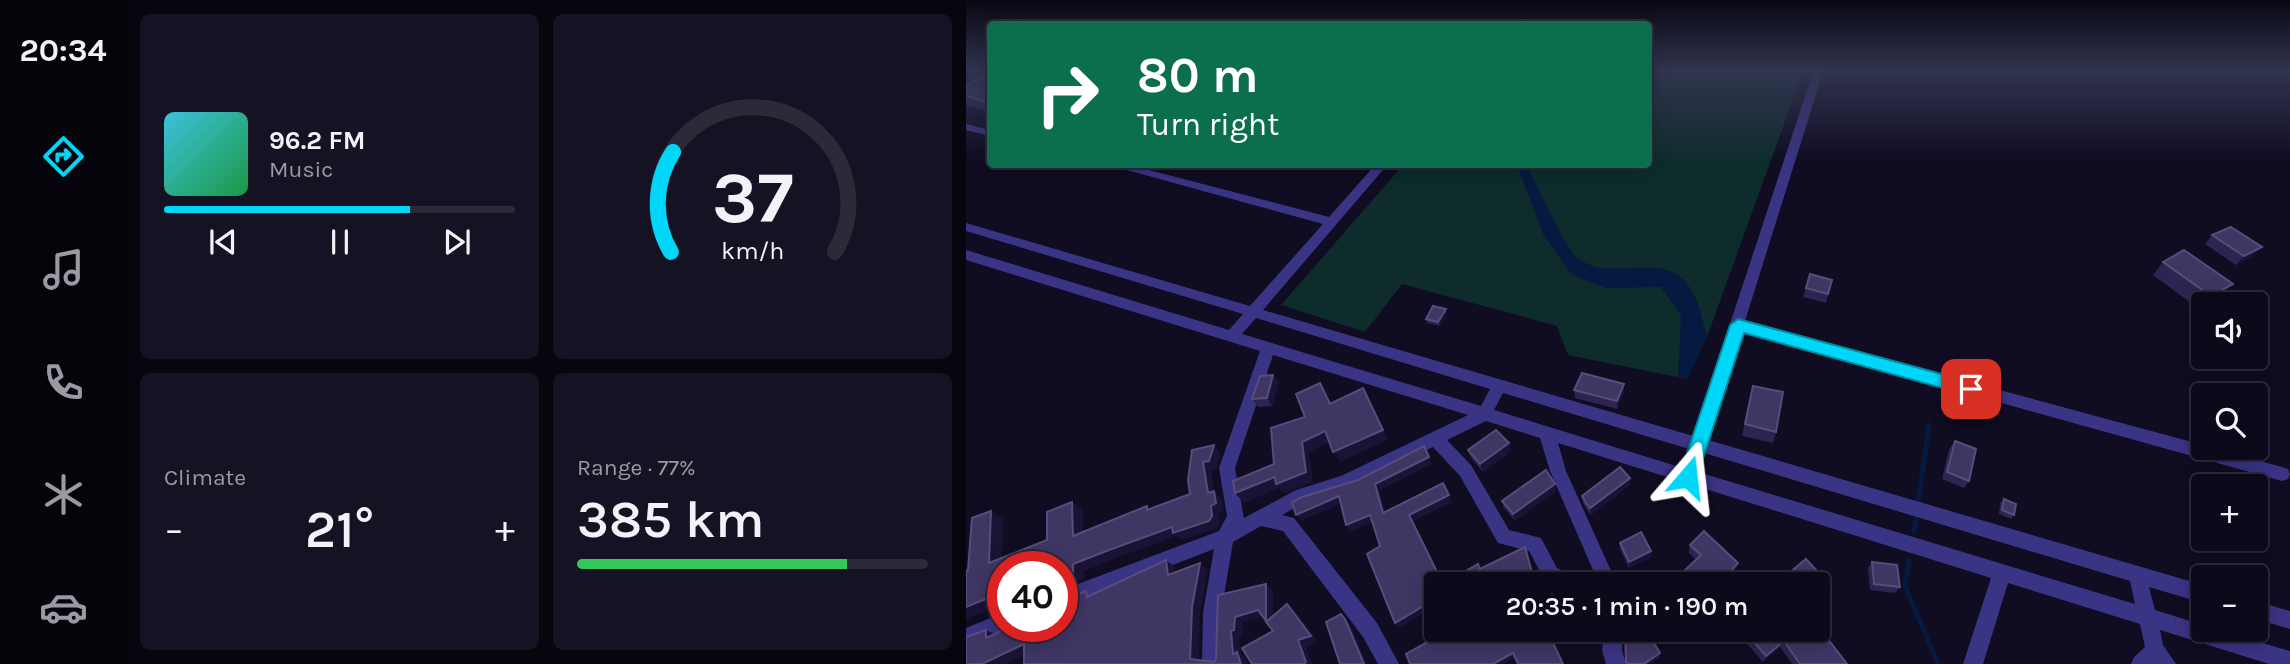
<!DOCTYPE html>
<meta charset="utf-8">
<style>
:root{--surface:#0c091a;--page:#151223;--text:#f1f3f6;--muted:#9a9aa2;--line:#2c2a39;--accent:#00d6f7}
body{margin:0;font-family:Karla,sans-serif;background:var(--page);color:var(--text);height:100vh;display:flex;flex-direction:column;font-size:26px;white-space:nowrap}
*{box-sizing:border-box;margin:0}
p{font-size:23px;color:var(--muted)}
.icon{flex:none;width:38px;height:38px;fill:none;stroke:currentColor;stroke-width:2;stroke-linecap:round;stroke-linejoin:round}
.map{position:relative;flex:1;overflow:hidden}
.drawer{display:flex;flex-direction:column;gap:14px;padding:14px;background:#07050e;width:840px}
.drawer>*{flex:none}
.banner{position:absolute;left:21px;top:21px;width:665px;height:147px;border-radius:7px;box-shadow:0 4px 18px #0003,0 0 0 2px var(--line);background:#0b6e4f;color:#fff;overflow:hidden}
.controls{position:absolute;left:1225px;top:292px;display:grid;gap:14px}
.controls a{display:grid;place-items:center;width:77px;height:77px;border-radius:7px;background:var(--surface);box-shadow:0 4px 18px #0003,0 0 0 2px var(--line);font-size:35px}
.speed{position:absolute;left:21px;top:551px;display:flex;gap:14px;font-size:35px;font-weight:700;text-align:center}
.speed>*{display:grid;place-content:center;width:91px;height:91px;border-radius:50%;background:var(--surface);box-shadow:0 4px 18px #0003,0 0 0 2px var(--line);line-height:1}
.speed .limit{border:10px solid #d22;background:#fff;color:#111}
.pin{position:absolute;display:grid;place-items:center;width:60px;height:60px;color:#fff;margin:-30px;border-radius:14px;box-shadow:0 4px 10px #0006}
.me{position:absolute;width:77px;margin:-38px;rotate:17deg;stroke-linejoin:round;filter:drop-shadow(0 0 5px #0008)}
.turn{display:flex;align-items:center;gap:24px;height:147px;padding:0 35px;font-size:32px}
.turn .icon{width:91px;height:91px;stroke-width:2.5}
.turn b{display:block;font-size:49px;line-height:60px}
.big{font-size:52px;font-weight:600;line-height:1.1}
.drawer .widget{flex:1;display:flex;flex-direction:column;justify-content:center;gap:10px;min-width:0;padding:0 24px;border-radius:10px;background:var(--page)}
.drawer .dial{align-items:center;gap:0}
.dial svg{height:182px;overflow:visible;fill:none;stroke:var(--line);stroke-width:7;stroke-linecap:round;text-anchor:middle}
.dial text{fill:var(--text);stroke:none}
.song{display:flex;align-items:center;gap:21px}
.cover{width:84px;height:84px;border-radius:10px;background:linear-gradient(135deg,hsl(190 70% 55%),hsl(140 70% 35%))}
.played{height:7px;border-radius:4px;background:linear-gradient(90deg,var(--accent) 70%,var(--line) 70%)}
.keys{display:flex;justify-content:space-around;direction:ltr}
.heat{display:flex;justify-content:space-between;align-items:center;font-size:38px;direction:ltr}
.charge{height:10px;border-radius:5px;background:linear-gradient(90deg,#34c759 77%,var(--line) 0)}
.drawer .tiles{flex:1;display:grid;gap:14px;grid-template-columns:repeat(2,1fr)}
.trip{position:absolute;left:458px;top:572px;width:406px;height:70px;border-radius:7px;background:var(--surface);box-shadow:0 4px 18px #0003,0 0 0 2px var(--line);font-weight:600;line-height:70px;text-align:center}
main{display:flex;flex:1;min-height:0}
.tab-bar{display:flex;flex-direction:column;width:126px;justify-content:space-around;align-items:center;background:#05040a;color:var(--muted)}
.tab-bar .icon{width:49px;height:49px}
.tab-bar .selected{color:var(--accent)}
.tab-bar b{font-size:32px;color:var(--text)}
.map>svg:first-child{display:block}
</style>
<main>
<nav class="tab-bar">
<b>20:34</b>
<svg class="icon selected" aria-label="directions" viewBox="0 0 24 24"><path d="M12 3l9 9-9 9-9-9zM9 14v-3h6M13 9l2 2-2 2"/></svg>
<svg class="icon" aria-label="music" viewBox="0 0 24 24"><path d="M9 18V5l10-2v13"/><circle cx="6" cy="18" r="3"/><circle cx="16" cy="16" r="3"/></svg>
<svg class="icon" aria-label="phone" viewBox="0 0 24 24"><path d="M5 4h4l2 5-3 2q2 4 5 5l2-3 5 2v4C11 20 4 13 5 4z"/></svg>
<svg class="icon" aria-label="climate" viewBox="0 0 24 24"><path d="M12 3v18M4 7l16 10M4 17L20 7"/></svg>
<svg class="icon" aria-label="car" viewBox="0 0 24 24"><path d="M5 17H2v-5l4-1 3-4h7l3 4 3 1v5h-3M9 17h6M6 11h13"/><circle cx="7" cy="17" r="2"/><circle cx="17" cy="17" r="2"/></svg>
</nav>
<section class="drawer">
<div class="tiles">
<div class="widget">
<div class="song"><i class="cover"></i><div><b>96.2 FM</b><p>Music</p></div></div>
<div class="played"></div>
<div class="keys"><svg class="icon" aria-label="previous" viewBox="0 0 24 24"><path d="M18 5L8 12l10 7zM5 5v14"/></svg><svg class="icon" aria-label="pause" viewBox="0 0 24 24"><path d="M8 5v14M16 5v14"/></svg><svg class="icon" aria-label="next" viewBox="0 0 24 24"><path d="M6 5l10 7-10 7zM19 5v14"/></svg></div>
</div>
<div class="widget dial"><svg viewBox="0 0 100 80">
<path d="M14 69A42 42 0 1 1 86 69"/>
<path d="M14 69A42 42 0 0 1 15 25" stroke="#00d6f7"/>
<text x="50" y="56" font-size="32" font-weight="700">37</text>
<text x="50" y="72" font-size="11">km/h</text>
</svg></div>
<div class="widget"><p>Climate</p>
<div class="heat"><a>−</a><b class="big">21°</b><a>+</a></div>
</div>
<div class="widget"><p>Range · 77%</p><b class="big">385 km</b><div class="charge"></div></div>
</div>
</section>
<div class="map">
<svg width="1324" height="664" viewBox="0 0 1324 664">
<rect width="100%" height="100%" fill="#100c22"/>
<polygon fill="#0e2c2c" points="683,69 838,69 741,337 721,379 602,355 591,326 436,284 399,332 315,305 437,165 682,164"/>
<path fill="#061940" d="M 551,165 L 567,165 L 564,172 C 573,190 600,251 614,260 C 649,283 701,247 726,291 C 734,304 737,323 741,337 L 721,379 L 712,378 L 715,316 L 695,287 L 640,288 L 606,275 L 578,236 Z"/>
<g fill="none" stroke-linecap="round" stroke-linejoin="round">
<g stroke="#061940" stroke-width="5">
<polyline points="948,532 963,425"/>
<polyline points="943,560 939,586 972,664"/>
</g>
<g fill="#3a3484" fill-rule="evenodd">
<path d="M 848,69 L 858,69 L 779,321 L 1237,445 L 1237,448 L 1247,448 L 1316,467 L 1322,469 L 1324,474 L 1322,479 L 1316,481 L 776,331 L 742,440 L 1237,585 L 1237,603 L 1183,587 L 1189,610 L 1237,625 L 1237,630 L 1253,630 L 1324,651 L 1324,664 L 1303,664 L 1194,630 L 1197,645 L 1210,664 L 1165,664 L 1168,657 L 1179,647 L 1174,624 L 1042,583 L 1017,664 L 997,664 L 1025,578 L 592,443 L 600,471 L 651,584 L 633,584 L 584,471 L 574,438 L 520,421 L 481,440 L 505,465 L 543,530 L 575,538 L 591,568 L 613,578 L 616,584 C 577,584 581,584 563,551 L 532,543 L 494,476 L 467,447 L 384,487 L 340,501 L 316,515 L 328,518 L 411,623 L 433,664 L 412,664 L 397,637 L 317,531 L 295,526 L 267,542 L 255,613 L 256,664 L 236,664 L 237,613 L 248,549 L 96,608 L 96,590 L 253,531 L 261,516 L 253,468 L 294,351 L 0,260 L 0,250 L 263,330 L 277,314 L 0,231 L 0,223 L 284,306 L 357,224 L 139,164 L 160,164 L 363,217 L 410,164 L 422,164 L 297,310 L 727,436 ZM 290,318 L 524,389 L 515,406 L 276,334 ZM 307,355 L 502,415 L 375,476 L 330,490 L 278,518 L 269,468 ZM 537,393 L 723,449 L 717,468 L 528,410 ZM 738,453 L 1164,581 L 1169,604 L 732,472 Z"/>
<polygon points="0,124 24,130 24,136 0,130"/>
<polygon points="1290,601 1324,611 1324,629 1290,619"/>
<polygon points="37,613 37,626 44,626 44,629 0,646 0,628"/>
<polygon points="639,630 657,630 656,650 660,664 640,664 636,650"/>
</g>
</g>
<g fill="#2e2451">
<polygon points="24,78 24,112 0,105 0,84"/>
<polygon points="1246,235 1287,256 1270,265 1239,244"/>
<polygon points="1197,262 1255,297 1240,304 1237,304 1233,309 1187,275"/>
<polygon points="844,274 862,294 860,303 837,297"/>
<polygon points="480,309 481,313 474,326 461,323 460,319"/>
<polygon points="307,375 313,383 306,406 292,407 286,399"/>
<polygon points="787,386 810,432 807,443 776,436"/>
<polygon points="608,390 658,392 651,409 609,398"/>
<polygon points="989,441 1003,481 998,488 976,479 983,449"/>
<polygon points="543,443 545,451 517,472 505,458 502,450"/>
<polygon points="664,485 625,515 621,510 617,503 616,496"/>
<polygon points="590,491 549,521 538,508 536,501"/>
<polygon points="1038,499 1048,515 1045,519 1033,514 1034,503"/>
<polygon points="654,543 685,551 684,558 663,568 654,549"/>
<polygon points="724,545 772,563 770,570 764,577 769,584 722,584 717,578 718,571 730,560 723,553"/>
<polygon points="840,559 860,581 856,589 852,592 852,584 814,584 817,578"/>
<polygon points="906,562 934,587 929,593 904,590 902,568"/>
<polygon points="769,630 852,630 881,664 826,664 814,647 797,662"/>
</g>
<g fill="#1a1336">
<polygon points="1296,247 1287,256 1270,265 1278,256"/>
<polygon points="1267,284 1255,297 1240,304 1237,304 1237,306 1233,309 1245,296"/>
<polygon points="480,309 481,313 474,326 472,322"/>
<polygon points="307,375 313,383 306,406 301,398"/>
<polygon points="658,384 658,392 651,409 651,401"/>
<polygon points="402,399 422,440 374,462 367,452"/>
<polygon points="359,431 365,441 343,452 347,482 318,493 313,488 278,503 269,493 336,442"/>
<polygon points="543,443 545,451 517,472 514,464"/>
<polygon points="248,445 255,454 251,469 245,470 248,492 256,499 258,511 252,513 254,523 251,529 215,540 211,536 153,557 118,571 118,579 96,590 96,577 107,564 242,493 237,462"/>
<polygon points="463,457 466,464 413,491 421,519 417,513 409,484"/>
<polygon points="664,478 664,485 625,515 624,508"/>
<polygon points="589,484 590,491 549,521 547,514"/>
<polygon points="483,495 486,502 446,522 443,515"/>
<polygon points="373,496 377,503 335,521 330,515"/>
<polygon points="106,502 117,510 118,543 107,536"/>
<polygon points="25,511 37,519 36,569 23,563"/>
<polygon points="404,515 408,522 385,531 380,525"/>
<polygon points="685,551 684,558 663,568 663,562"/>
<polygon points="200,560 209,567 210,581 202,575"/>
<polygon points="234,563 242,569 234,613 233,664 224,659 226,607"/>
<polygon points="772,563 770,570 760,581 762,574"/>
<polygon points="300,584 307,590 307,627 300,621"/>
<polygon points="37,592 37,604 0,619 0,607"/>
<polygon points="321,604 329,611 352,642 340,647 346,664 338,664"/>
<polygon points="461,604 465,609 434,628 429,623"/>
<polygon points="292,610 299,616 277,622 276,636 273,637 275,654 279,657 282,664 275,664 267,654 265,631 269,617"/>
<polygon points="375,614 384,624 401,664 398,664"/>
<polygon points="20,630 33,636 20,638"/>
<polygon points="818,641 814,647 797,662 800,656"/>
<polygon points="58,644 70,649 40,664 16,664"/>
<polygon points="547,653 549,658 538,664 527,664"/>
<polygon points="694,653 694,658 685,664 678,664"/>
</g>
<g fill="#3f3664" stroke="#574d7c" stroke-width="2">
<polygon points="16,75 24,78 24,103 0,96 0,84 2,84"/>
<polygon points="1265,227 1296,247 1278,256 1246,235"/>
<polygon points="1218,250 1267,284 1245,296 1197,262"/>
<polygon points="844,274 866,280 862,294 840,288"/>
<polygon points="467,306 480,309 472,322 460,319"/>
<polygon points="616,373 658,384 651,401 608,390"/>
<polygon points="307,375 301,398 286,399 294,376"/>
<polygon points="354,383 364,404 397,388 417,430 367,452 359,431 336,442 340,472 310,484 309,477 269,493 267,481 308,464 305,428 339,417 330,394"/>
<polygon points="787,386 817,392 810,432 779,424"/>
<polygon points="530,430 543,443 514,464 502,450"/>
<polygon points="989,441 1010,449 1003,481 981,472"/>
<polygon points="248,445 243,461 237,462 242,493 248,491 250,503 245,506 246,516 243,521 207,533 206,527 143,550 107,564 107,572 96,577 96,567 80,567 80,565 76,567 37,567 37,592 0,607 0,571 2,570 6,518 25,511 23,563 81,540 81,512 106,502 107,536 181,506 181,510 224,494 222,480 226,450"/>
<polygon points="458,446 463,457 409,484 417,513 477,483 483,495 443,515 477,584 512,564 514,569 559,547 567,576 571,573 577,584 471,584 471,630 581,630 597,664 552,664 547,653 527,664 444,664 440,654 472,636 469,625 461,604 429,623 401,554 414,546 404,515 380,525 373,496 330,515 326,502 336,497 392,480"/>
<polygon points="654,467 664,478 624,508 620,503 616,496"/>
<polygon points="580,470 589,484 547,514 536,501"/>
<polygon points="1038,499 1050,504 1048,515 1036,510"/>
<polygon points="738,531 772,563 762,574 769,584 730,584 718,571 735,555 724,545"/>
<polygon points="675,532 685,551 663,562 654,543"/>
<polygon points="840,559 860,581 852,588 852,584 823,584 817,578"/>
<polygon points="200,560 202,575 234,563 226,607 224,659 248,662 250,659 252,595 300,584 300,621 292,610 269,617 268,630 265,631 267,654 271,652 275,664 58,664 58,644 16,664 0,664 0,637 20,630 20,638 46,626 56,626 56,628 60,626 96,626 96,600 120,591 121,597"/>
<polygon points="906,562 931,565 934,587 908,584"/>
<polygon points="321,604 345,636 332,640 340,662 338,664 286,664 276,648 307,631 300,622"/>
<polygon points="375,614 379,619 398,664 374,664 360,622"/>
<polygon points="852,626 881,664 834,664 818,641 800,656 778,630 852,630"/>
<polygon points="667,630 680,630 694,653 678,664 662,664 660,662 659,635"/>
</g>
<linearGradient id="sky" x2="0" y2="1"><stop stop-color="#090713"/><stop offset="0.43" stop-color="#31344f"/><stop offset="1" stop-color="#31344f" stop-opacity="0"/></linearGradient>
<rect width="1324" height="162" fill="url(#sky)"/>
<polygon fill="#00d6f7" stroke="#008ba1" stroke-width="2" points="772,319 1005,382 1014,389 1005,396 778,333 731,477 728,483 722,486 715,483 713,477 764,325"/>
</svg>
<div class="controls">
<a><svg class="icon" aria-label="sound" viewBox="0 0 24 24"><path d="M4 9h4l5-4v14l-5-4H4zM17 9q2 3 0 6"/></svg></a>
<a><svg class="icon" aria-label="search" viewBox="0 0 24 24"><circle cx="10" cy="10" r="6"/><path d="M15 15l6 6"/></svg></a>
<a>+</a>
<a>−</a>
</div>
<div class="speed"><div class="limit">40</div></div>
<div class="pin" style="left:1005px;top:389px;background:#d93025"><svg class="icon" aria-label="arrive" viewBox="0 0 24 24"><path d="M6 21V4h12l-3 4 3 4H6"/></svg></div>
<svg class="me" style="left:722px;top:477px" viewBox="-20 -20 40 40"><path d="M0-17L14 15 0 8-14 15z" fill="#00d6f7" stroke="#fff" stroke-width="4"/></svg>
<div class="trip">20:35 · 1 min · 190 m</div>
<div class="banner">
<div class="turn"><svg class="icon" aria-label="right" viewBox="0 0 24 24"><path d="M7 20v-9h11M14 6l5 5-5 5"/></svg><div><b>80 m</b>Turn right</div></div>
</div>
</div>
</main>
